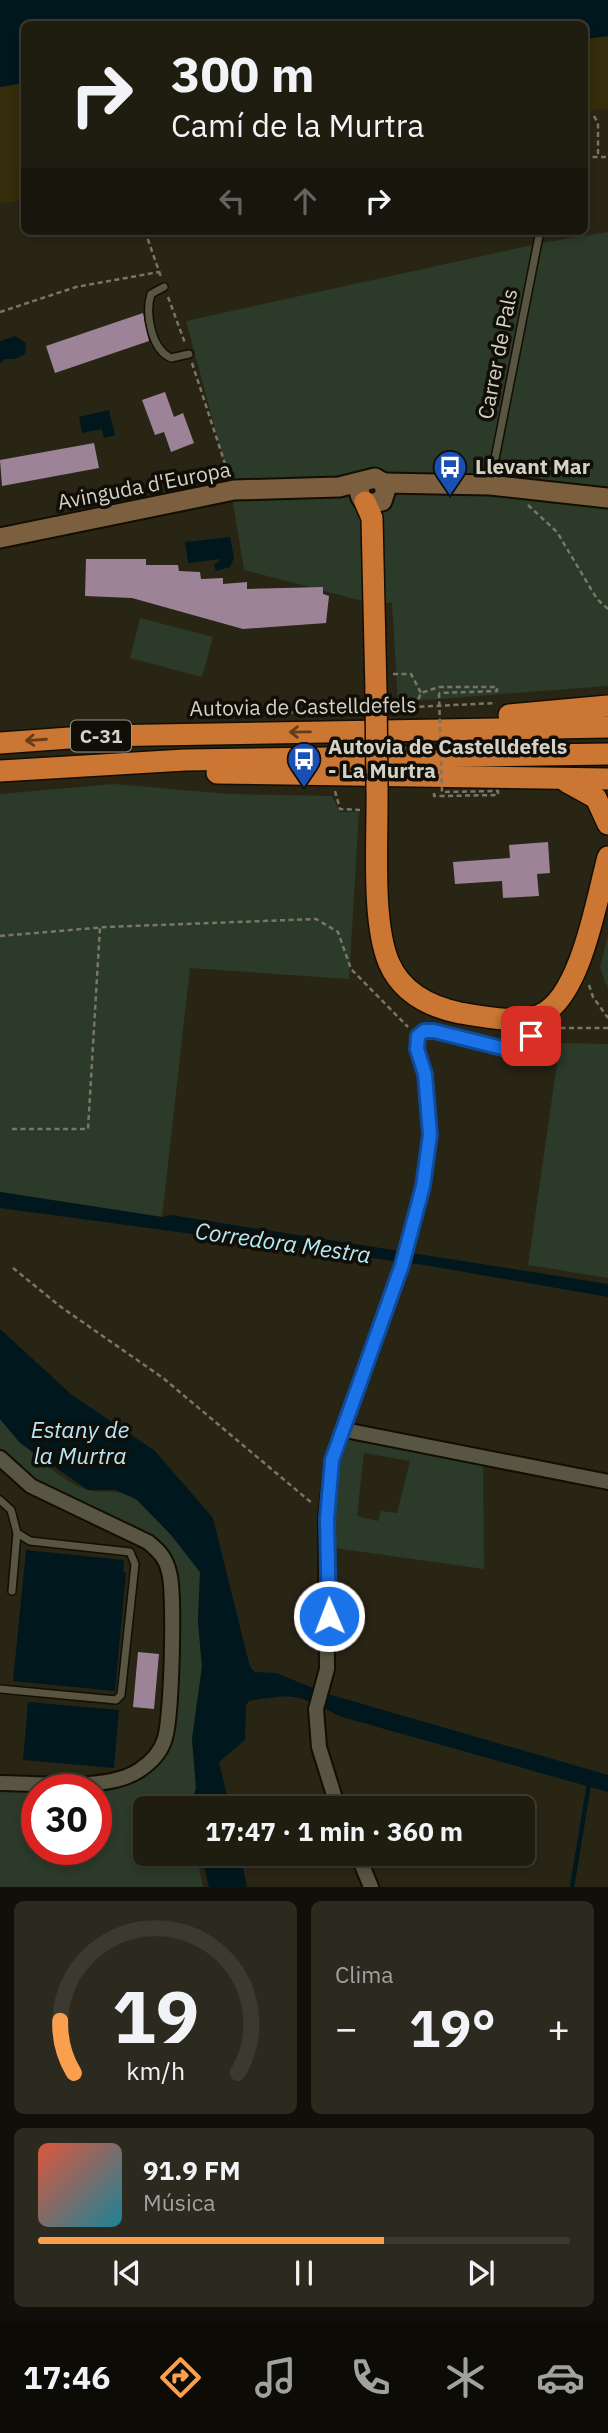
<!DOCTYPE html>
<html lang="es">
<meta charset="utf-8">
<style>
:root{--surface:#1f1c10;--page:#2c291e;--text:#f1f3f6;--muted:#a1a19f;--line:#3c3a30;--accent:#fa9f4e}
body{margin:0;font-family:"IBM Plex Sans",sans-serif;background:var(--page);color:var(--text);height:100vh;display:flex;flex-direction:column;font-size:26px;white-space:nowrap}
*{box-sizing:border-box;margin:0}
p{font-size:23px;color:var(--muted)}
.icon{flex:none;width:38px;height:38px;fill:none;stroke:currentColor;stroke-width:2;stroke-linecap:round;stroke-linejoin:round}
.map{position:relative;height:1887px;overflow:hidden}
.panel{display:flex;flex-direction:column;gap:14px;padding:14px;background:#110f09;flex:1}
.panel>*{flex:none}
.hud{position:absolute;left:21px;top:21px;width:567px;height:214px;border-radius:10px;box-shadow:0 4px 10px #0003,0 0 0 2px var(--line);background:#1f1c10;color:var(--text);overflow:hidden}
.speed{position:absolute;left:21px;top:1774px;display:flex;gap:14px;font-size:35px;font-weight:700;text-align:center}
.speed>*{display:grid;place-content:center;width:91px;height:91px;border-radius:50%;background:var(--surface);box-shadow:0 4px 10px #0003,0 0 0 2px var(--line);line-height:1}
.speed .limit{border:10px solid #d22;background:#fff;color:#111}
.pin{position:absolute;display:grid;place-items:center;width:60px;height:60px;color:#fff;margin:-30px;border-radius:14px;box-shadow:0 4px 10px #0006}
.me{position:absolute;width:77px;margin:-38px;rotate:359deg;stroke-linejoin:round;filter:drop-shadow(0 0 5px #0008)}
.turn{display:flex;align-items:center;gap:24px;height:147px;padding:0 35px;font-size:32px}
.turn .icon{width:91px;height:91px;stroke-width:2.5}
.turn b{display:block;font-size:49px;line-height:60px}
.lanes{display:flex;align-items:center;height:66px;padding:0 35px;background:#0003;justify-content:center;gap:35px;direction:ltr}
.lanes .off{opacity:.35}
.big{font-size:52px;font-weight:800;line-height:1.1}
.panel .card{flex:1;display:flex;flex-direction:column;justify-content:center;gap:10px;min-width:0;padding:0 24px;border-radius:10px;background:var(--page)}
.panel .dial{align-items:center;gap:0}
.dial svg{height:182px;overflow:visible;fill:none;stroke:var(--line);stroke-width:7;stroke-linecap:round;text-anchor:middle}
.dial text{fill:var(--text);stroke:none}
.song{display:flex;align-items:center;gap:21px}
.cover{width:84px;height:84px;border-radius:10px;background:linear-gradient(135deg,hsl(10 70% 55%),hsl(190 70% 35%))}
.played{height:7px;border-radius:4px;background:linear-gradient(90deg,var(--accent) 65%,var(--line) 65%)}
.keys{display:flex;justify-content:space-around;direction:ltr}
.heat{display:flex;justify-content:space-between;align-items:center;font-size:38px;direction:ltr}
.panel .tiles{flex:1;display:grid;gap:14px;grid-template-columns:1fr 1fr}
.card:last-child{grid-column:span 2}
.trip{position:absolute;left:133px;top:1796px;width:402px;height:70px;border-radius:10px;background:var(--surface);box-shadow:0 4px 10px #0003,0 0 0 2px var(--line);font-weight:800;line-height:70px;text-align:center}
.tab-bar{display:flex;height:112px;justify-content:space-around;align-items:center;background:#0c0b06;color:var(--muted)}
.tab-bar .icon{width:49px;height:49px}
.tab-bar .on{color:var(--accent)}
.tab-bar b{font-size:32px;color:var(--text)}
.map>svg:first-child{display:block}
</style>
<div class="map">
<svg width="608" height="1887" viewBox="0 0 608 1887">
<rect width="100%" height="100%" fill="#292515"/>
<g fill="#2c3a29" fill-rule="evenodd">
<polygon points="608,232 608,686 398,702 392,603 359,600 244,570 230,484 186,321 546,242"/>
<polygon points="140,618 213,637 202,677 130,658"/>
<polygon points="114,784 229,794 332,796 340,812 359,812 349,979 190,968 162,1217 0,1192 0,794"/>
<polygon points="608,935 608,989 600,968"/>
<polygon points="560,1043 608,1044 608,1278 528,1265"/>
<path d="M 0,1419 C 17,1440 61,1483 88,1490 C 105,1495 116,1487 135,1499 C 159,1513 183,1550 200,1572 L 198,1621 L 202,1667 L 192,1739 L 196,1788 L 194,1795 L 172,1798 L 185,1802 L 189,1808 L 145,1808 L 145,1853 L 196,1853 L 203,1887 L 0,1887 L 0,1788 L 124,1786 L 158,1765 L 172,1740 L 174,1580 L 170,1557 L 151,1536 L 36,1485 L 0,1452 ZM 37,1790 L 96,1790 L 96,1850 L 37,1850 Z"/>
<path d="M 350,1438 L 483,1462 L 484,1569 L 335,1548 L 333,1521 L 339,1453 ZM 364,1453 L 410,1461 L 397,1513 L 381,1511 L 378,1521 L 357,1516 Z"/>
</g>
<g fill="#342c0b">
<polygon points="608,36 608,109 585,111 584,39"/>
<polygon points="24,83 24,200 0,204 0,87"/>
</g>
<g fill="#00171e">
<polygon points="0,0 608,0 608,36 585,39 584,24 24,24 24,83 0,87"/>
<polygon points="15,336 26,343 25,354 15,359 5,359 0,364 0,341"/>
<polygon points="109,410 115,435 104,438 102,429 82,433 79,417"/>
<polygon points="230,537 234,558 230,567 216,571 214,565 221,559 188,563 185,542"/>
<polygon points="0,1192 162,1217 171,1215 608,1284 608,1297 424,1265 0,1208"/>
<path d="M 0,1329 L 72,1395 L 155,1451 L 213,1518 L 250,1667 L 255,1672 L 276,1673 L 328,1694 L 608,1775 L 608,1792 L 342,1717 C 296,1696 302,1692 249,1701 L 246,1705 L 245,1740 L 219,1762 L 230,1808 L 189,1808 L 185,1802 L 170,1798 L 194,1795 L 196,1788 L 192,1739 L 202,1667 L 198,1621 L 200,1572 L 171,1535 L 136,1499 L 115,1490 L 88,1490 L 20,1443 L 0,1419 Z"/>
<polygon points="26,1550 124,1560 123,1572 126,1573 115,1691 13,1681"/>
<polygon points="28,1702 119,1710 114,1768 23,1760"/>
<polygon points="201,1853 240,1853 247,1887 209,1887"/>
</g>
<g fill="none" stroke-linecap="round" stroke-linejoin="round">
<polyline stroke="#00171e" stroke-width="4.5" points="572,1887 589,1784"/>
</g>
<g fill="#9d8398">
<polygon points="143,313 149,341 55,373 46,346"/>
<polygon points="165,392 174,417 183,413 194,443 171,452 164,432 155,435 142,400"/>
<polygon points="94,443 99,468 2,486 0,460"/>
<polygon points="86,559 146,559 146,565 178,565 179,571 200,572 201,579 223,578 223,584 247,582 247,589 323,587 323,594 329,596 326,623 243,629 132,598 85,596"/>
<polygon points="548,842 550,873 537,874 539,896 503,898 502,881 455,884 453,862 510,858 509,845"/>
<polygon points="138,1652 159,1654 154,1709 133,1707"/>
</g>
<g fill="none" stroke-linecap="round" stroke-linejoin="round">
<defs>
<g id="lane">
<path d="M 164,287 L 151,294 C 145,313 151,349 171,358 L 189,354"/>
<polyline points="490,484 540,231"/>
<polyline points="0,1500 11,1510 17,1533 30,1541 130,1552 135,1564 121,1695 116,1700 0,1689"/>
<polyline points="12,1591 17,1533"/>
</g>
<g id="street">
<polyline points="345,1430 608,1482"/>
<path d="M 0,1458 L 31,1486 L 148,1542 C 159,1551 166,1558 169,1572 C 175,1591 172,1723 164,1741 C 160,1753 151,1762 141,1769 C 110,1792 38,1783 0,1783"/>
<polyline points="338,1808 319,1747 316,1709 327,1669 326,1519 332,1460 402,1265 423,1186 430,1135 425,1074 417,1049 418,1036 424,1031 434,1031 506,1049 518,1049 531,1036 531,1017"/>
<polyline points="357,1853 371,1887"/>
</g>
<g id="secondary">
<polyline points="383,483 490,485 608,498"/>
<path d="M 0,538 L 234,490 L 339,487 L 375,478 L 382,482 L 386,489 L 382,501 L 369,504 C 360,500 357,492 362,482"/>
</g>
<g id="highway">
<polyline points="365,502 372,518 376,692"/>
<polyline points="509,715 608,706"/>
<polyline points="0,743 97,736 608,727"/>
<polyline points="0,771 185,760 608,754"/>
<polyline points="217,773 608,779"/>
<polyline points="567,782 596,798 608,824"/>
<path d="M 377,788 C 378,837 371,921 389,963 C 402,993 431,1007 460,1013 C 485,1017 516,1024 540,1015 C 581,998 597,897 608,857"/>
</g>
</defs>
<use href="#lane" stroke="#120e02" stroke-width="10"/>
<use href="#street" stroke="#120e02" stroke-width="18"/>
<use href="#secondary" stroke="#120e02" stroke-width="23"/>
<use href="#highway" stroke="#120e02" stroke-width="24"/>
<g stroke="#797669" stroke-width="2.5" stroke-dasharray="5 3.5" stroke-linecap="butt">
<polyline points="594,116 598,123 598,157"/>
<polyline points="584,157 608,157"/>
<polyline points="145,231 161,277"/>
<polyline points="168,297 185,343"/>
<polyline points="0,312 76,287 159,272"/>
<polyline points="192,363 229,476"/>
<polyline points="528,505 557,532 597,599 608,609"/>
<polyline points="393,674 411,674 421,693"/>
<polyline points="415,707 421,693 439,687 497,687 497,691 439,693"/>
<polyline points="394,708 496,703"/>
<polyline points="198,716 360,710"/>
<polyline points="335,791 340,809 360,810"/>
<polyline points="434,793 434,796 441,796"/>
<polyline points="0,936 106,927 316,919 338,932 351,969 408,1027"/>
<polyline points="589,985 593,997 608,1018"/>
<polyline points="552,1028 608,1028"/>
<polyline points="12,1129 88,1129 100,927"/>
<polyline points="13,1268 61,1307 163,1378 313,1504"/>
</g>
<use href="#lane" stroke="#595543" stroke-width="7"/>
<use href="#street" stroke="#595543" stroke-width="14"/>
<use href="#secondary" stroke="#7c5f3e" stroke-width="19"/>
<use href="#highway" stroke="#cc7633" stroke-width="21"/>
<defs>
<polyline id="highway-bridge" points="376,692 377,788"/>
</defs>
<use href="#highway-bridge" stroke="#120e02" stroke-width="24" stroke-linecap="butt"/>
<polyline stroke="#797669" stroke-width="2.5" stroke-dasharray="5 3.5" stroke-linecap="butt" points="439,693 442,792 498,791 498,795 441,796"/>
<use href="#highway-bridge" stroke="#cc7633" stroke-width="21"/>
</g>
<defs><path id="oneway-shaft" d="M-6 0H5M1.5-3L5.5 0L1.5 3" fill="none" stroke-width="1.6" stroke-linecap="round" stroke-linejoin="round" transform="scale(1.75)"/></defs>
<g stroke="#653d1b">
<use href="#oneway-shaft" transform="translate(300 732) rotate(179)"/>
<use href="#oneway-shaft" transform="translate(36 740) rotate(176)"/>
</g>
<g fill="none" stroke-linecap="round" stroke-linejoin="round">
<defs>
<polyline id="route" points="329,1616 327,1519 332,1460 402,1265 423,1186 430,1135 425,1074 417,1049 418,1036 424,1031 434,1031 506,1049 518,1049 531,1036"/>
</defs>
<use href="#route" stroke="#114b97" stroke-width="18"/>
<use href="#route" stroke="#1a73e8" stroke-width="12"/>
</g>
<defs>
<symbol id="bus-pin" viewBox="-11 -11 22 30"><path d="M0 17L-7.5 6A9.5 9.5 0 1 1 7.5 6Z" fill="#1a4fb4" stroke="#100e07"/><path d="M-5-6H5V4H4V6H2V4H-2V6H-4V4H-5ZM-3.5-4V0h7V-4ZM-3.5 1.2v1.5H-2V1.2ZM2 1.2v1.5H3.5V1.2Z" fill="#fff"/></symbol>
</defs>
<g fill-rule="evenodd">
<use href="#bus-pin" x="431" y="448" width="38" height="52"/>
<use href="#bus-pin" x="285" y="740" width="38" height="52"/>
</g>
<g text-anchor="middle" stroke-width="7" stroke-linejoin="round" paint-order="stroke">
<rect fill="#100e07" stroke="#99978d" stroke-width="2" x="71" y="720.5" width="60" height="31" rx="5"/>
<g font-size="19" font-weight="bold" fill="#d4d2c7">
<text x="101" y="743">C-31</text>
</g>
<g font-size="21" fill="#d4d2c7" stroke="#100e07">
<text transform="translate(498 354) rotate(-79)" y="7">Carrer de Pals</text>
<text transform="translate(144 486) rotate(-11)" y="7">Avinguda d'Europa</text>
<text transform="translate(303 707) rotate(-1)" y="7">Autovia de Castelldefels</text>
</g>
<g font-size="21" font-weight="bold" fill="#d4d2c7" stroke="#100e07" text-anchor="start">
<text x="475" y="474">Llevant Mar</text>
<text x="328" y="754">Autovia de Castelldefels<tspan x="328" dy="24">- La Murtra</tspan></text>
</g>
<g font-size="23" font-style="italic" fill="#b4e8f9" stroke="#100e07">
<text transform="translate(283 1243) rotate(8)" y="8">Corredora Mestra</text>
<text x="80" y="1438">Estany de<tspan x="80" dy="26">la Murtra</tspan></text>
</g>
</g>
</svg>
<div class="speed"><div class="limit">30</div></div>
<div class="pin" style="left:531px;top:1036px;background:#d93025"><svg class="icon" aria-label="arrive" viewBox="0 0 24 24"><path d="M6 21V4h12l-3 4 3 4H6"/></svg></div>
<svg class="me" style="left:329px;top:1616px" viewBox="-20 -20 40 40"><circle r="17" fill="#1a73e8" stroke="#fff" stroke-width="3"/><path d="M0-11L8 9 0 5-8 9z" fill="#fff"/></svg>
<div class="trip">17:47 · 1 min · 360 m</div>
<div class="hud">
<div class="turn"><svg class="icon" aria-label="right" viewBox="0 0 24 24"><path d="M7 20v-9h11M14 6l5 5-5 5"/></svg><div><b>300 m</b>Camí de la Murtra</div></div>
<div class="lanes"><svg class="icon off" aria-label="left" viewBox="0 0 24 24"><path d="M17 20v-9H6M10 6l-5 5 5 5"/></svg><svg class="icon off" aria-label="ahead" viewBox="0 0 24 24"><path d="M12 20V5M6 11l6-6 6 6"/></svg><svg class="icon" aria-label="right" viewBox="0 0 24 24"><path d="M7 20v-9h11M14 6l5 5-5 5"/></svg></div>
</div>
</div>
<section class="panel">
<div class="tiles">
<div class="card dial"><svg viewBox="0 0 100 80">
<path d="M14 69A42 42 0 1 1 86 69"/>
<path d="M14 69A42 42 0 0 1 8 46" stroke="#fa9f4e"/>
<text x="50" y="56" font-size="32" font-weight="700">19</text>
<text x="50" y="72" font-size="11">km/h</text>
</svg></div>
<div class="card"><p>Clima</p>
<div class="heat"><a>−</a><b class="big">19°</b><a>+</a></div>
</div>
<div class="card">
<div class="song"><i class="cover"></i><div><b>91.9 FM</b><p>Música</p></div></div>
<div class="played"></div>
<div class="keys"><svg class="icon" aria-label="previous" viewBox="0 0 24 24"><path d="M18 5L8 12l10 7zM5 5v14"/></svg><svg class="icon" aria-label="pause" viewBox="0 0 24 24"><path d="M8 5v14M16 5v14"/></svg><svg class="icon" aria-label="next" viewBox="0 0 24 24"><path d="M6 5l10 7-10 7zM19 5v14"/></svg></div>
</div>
</div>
</section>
<nav class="tab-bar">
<b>17:46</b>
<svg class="icon on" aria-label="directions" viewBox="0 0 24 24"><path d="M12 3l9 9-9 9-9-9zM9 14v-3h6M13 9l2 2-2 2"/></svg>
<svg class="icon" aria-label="music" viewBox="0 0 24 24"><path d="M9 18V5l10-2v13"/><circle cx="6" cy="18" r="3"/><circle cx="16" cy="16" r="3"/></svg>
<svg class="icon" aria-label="phone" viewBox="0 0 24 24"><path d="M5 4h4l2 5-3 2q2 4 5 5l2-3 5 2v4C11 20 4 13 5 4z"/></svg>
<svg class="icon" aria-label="climate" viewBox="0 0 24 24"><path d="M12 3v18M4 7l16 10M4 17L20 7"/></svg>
<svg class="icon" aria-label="car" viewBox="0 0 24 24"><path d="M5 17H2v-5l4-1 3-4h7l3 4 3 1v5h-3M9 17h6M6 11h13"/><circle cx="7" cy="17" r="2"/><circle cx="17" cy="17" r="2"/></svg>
</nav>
